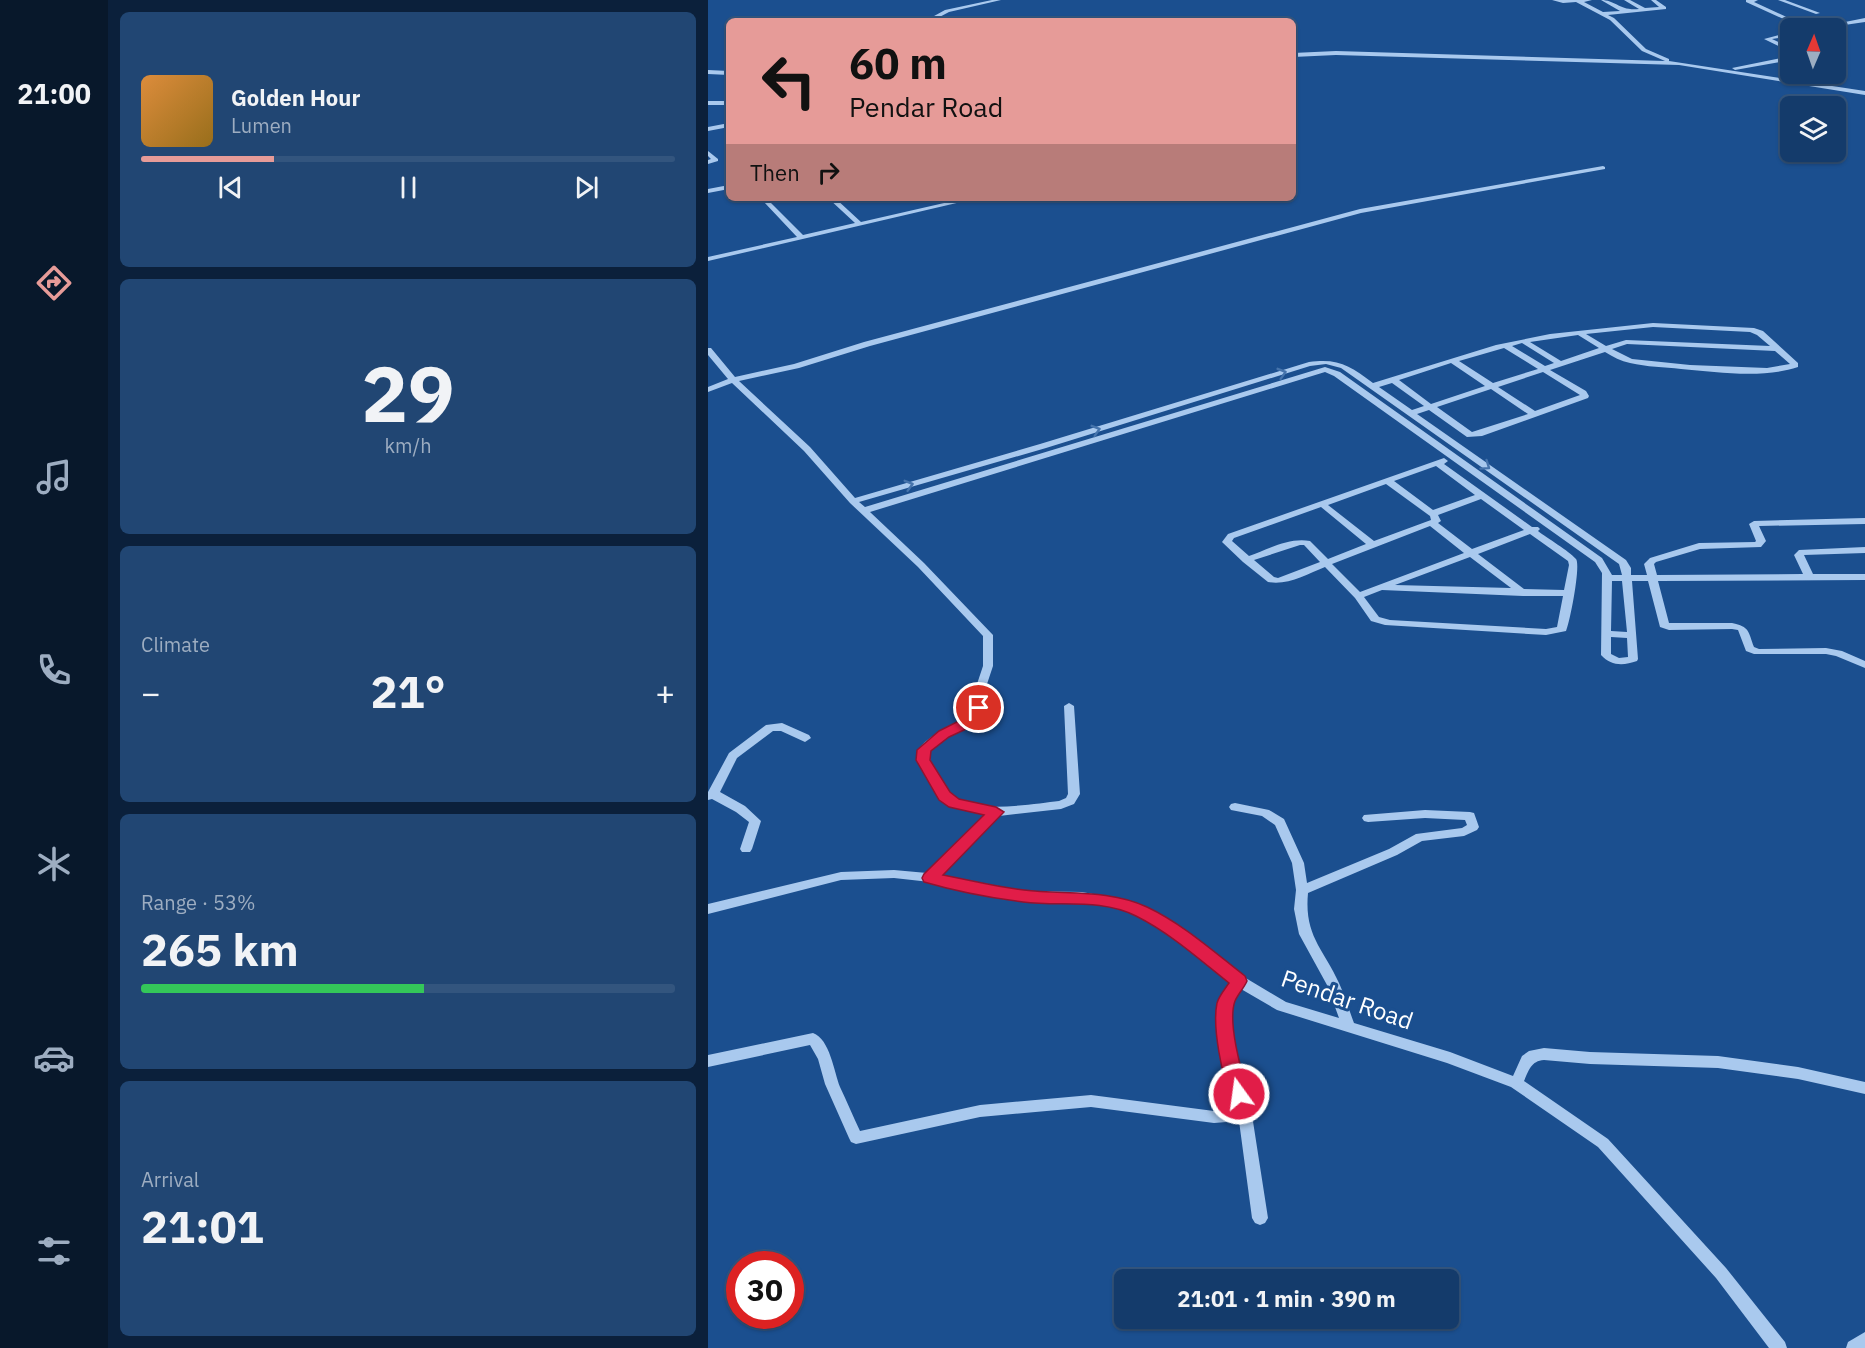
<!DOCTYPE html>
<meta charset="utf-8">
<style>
:root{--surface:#143b6b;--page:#214673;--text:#f1f3f6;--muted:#9dadc1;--line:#33557e;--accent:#e69b98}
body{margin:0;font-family:"IBM Plex Sans",sans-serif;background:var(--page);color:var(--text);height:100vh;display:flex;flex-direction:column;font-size:22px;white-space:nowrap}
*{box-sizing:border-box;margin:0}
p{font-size:20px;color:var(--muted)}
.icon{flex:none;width:33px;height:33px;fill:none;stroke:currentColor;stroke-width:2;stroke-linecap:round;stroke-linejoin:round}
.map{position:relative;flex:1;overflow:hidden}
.panel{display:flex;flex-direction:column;gap:12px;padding:12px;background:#0b203b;width:600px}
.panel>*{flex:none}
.top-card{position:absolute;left:18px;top:18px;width:570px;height:183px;border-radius:9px;box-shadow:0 2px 4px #0004,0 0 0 2px var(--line);background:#e69b98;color:#111;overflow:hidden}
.needle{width:39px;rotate:2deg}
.fabs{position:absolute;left:1072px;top:18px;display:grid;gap:12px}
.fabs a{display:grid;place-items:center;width:66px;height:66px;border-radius:9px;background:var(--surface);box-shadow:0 2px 4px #0004,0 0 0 2px var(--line);font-size:30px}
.speed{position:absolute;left:18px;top:1251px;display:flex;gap:12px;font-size:30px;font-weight:700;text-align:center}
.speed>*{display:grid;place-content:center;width:78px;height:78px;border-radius:50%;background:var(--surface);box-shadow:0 2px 4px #0004,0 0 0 2px var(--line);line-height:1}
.speed .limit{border:9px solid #d22;background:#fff;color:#111}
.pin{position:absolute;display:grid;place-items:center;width:51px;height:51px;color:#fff;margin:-26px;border:3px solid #fff;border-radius:50%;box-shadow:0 2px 6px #0007}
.me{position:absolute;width:66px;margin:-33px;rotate:346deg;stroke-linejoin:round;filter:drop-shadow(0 0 4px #0008)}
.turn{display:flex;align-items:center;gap:21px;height:126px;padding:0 24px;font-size:27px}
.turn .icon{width:78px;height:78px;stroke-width:2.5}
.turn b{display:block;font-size:42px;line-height:51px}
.then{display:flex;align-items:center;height:57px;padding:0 24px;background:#0003;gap:12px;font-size:22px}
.big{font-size:45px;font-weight:700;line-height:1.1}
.panel .card{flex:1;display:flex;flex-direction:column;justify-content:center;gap:9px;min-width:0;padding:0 21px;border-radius:9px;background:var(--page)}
.panel .dial{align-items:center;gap:0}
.dial b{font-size:78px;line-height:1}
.song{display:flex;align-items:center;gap:18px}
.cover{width:72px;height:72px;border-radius:9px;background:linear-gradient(135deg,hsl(30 70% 55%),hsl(40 70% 35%))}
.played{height:6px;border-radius:3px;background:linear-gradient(90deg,var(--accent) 25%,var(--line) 25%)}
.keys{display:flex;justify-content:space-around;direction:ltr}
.heat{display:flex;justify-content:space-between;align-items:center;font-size:33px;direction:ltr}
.charge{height:9px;border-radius:4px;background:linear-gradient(90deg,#34c759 53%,var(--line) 0)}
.trip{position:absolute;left:406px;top:1269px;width:345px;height:60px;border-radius:9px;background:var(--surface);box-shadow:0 2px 4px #0004,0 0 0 2px var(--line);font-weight:700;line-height:60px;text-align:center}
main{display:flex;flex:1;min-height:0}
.menu{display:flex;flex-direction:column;width:108px;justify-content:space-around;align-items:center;background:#08182b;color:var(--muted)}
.menu .icon{width:42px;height:42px}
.menu .current{color:var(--accent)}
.menu b{font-size:27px;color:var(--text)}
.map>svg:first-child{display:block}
</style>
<main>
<nav class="menu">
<b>21:00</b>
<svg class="icon current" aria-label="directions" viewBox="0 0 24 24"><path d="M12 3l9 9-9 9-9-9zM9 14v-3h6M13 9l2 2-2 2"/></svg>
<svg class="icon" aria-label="music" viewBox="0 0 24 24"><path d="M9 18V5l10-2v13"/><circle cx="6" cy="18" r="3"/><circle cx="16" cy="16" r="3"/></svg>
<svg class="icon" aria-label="phone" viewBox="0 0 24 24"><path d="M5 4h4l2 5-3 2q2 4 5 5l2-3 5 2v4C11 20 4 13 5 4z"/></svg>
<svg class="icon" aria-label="climate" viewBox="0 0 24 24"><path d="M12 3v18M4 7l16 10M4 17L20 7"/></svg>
<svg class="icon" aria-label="car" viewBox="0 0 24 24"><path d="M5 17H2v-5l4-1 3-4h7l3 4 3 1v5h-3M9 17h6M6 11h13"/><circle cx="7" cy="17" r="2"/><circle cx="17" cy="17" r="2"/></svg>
<svg class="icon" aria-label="filters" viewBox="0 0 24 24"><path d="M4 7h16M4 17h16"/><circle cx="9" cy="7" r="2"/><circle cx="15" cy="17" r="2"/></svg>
</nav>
<section class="panel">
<div class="card">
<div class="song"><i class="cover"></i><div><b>Golden Hour</b><p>Lumen</p></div></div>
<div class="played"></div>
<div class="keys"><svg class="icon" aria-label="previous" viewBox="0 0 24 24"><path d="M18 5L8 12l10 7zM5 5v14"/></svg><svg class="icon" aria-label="pause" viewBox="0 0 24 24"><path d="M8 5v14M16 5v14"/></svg><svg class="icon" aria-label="next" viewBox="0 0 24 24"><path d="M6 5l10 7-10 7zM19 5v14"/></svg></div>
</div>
<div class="card dial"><b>29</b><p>km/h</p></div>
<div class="card"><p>Climate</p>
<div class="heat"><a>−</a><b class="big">21°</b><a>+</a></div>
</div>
<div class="card"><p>Range · 53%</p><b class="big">265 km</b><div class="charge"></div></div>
<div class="card"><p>Arrival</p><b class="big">21:01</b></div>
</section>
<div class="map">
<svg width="1157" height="1348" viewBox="0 0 1157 1348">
<rect width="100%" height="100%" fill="#1b4f8f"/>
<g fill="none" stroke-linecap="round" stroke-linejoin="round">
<g fill="#a9c9ee" fill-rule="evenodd">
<polygon points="284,0 293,0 241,12 224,21 217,21 237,10"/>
<path d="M 844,0 L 884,0 L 876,2 L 895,12 L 912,11 L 893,0 C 908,0 911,11 931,9 L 916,0 L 922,0 L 937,8 L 951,7 L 943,0 L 948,0 L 958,7 L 958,9 L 900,15 L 906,18 L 938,49 L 961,59 L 961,61 L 1157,91 L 1157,95 L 971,65 L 628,55 L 585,57 L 585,53 L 628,51 L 957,61 L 934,51 L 902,20 L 868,2 L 855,3 Z"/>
<polygon points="1038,0 1050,0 1046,2 1085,20 1080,21 1038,2"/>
<polygon points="1070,0 1077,0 1112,13 1108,14"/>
<polygon points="1157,18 1157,22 1116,28 1107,28"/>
<polygon points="1083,32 1083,36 1064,39 1083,48 1083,52 1056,39"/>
<polygon points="1083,56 1083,60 1027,70 1024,68"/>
<polygon points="0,70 21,71 21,75 0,74"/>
<rect x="0" y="101" width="21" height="4"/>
<polygon points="21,123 21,127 0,131 0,127"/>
<polygon points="0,151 10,159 10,161 0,164 0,160 3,159 0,156"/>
<path d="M 895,166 L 897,167 L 897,169 L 653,213 L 162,346 L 91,368 L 31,381 L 102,447 L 147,498 L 332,444 L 601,362 C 631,358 642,366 665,383 L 788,345 L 842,334 L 945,323 L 1046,328 L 1055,331 L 1090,363 L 1090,367 C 1054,379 1010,372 973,369 C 956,367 939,367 922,363 C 913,361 905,357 897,352 L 842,370 L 878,391 L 881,396 L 880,398 L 774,436 L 759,437 L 721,410 L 709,414 L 918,560 L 923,568 L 923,575 L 939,575 L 936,564 L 942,558 L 991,543 L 1047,542 L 1048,541 L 1041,524 L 1046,521 L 1157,518 L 1157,524 L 1051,526 L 1058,541 L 1053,547 L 992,549 L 948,562 L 946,564 L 949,575 L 1095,574 L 1086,555 L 1091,550 L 1157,547 L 1157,553 L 1096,555 L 1105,574 L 1157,574 L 1157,580 L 950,581 L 961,623 L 1024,623 C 1042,627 1040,631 1046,647 L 1051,649 L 1118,648 L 1134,651 L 1157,661 L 1157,668 L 1128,656 L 1118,654 L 1046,654 L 1038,651 L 1030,630 L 1024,629 L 961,630 L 952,627 L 940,581 L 924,581 L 930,659 L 929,661 C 915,666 903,666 893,655 L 894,573 L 887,562 L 626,376 L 617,372 L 162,512 L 216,563 L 285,635 L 285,666 L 277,690 L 276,708 L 269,724 L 240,737 L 221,752 L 220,755 C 226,767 232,786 243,795 C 263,815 324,804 351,801 L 358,798 L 360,794 L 356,706 L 361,703 L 366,706 L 372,794 L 366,804 L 353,809 L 291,816 L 232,875 L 316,891 L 374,892 L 412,899 L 437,908 L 477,933 L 536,977 L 578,1002 L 631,1018 L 619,985 L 591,934 L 586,909 L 588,890 L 584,863 L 567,825 L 554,816 L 523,810 L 521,807 L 523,804 L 527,803 L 561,810 L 576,819 L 596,863 L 599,883 L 681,849 L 708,834 L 754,828 L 759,825 L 757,820 L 717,818 L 660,822 L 656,821 L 654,818 L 656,815 L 717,810 L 762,812 L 766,813 L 771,827 L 769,830 L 756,836 L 714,841 L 689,855 L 600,893 C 596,936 615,948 631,983 C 637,996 641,1010 646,1023 L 742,1052 L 805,1076 L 814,1056 L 821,1051 L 836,1048 L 882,1052 L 1010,1056 L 1090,1067 L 1157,1082 L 1157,1094 L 1090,1079 L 1010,1068 L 882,1064 L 836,1060 C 823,1061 821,1070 816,1081 L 900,1139 L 1018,1268 L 1077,1342 L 1079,1348 L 1061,1348 L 1008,1278 L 890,1147 L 803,1087 L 739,1063 L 569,1010 L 533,989 L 525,1003 L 524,1022 L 532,1073 L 544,1115 L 560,1218 L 557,1223 L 552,1225 L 547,1223 L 544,1218 L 531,1121 L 506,1123 L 383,1107 L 272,1117 L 148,1144 L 143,1142 L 141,1138 L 117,1084 L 110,1059 L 102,1045 L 0,1067 L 0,1055 L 105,1033 C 122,1039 126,1072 132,1087 C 139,1102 145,1116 152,1131 L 272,1105 L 383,1095 L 506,1111 L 528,1110 C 521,1084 505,1028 511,1003 C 513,996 520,988 523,982 L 469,939 L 429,914 L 411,908 L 374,902 L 316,901 L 222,882 L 186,878 L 133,880 L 0,914 L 0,904 L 133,872 L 186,870 L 219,873 L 279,814 L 242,807 L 232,799 L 208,755 C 216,735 243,727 261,719 L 266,708 L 267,690 L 275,666 L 275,636 L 210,567 L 142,503 L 96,451 L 24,383 L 0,392 L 0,387 L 20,379 L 0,355 L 0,348 L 3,348 L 27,377 L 86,364 L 156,342 L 652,209 ZM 945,327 L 1042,332 L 1049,335 L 1062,346 L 918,340 L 898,346 L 878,334 ZM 870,335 L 891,348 L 853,361 L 822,342 ZM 814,343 L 846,363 L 837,366 L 804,346 ZM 919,344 L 1067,351 L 1082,364 L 1059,368 L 982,365 L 924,359 L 904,349 ZM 796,348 L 830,369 L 785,383 L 751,361 ZM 743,363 L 777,386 L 723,404 L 691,380 ZM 618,364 L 633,368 L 911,564 L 914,575 L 904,575 L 894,558 L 632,372 L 617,367 L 157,507 L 151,502 L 338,448 L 602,366 ZM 835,372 L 872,395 L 827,411 L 790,387 ZM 684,383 L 716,406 L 704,410 L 671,387 ZM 783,389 L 820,414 L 764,432 L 729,407 ZM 904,581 L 914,581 L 919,632 L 903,631 ZM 903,637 L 919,638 L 920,657 L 911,658 L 903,654 Z"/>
<polygon points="21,185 21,189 0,193 0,189"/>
<polygon points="65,198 74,198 63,203 95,235 147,223 120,198 127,198 153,222 258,198 270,198 0,261 0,257 89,237 56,202"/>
<path d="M 736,458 L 740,461 L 736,464 L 824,527 L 830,527 L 832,529 L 830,531 C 839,538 861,551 868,559 C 873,565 862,622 858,631 L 838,635 L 677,625 L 663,621 L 647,598 L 617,567 C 599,574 579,586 560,582 L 535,562 L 514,542 L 520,534 ZM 728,466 L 767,495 L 725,510 L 686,481 ZM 678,484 L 722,516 L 723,520 L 666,541 L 620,505 ZM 773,499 L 816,530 L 764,549 L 730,523 L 733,521 L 730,515 ZM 613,507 L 658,544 L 620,559 L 602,541 C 582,537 560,549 541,556 L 524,541 L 526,538 ZM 722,526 L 756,553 L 652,592 L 624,564 ZM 822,534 L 860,561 L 861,565 L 856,590 L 816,589 L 770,554 ZM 592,545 L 596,545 L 612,562 L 570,578 L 566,577 L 546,560 ZM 762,557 L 803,588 L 687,585 ZM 674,590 L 815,596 L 855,596 L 849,627 L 838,629 L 682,620 L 671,617 L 656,597 Z"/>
<polygon points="74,723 101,735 103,738 97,742 73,731 65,731 29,758 12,792 37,806 53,821 44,849 42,852 34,852 32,849 41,822 28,812 4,799 0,800 0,792 21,753 58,725"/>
<polygon points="1157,1332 1157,1348 1138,1348 1140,1342"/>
</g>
</g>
<polygon fill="#305480" points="158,198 170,198 159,200"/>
<defs><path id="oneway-chevron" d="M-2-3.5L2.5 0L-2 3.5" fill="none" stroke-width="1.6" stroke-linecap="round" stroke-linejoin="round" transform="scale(1.5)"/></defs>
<g stroke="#4674ac">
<use href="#oneway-chevron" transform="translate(574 373) rotate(-17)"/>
<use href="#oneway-chevron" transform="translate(388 430) rotate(-17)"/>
<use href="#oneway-chevron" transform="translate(778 466) rotate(35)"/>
<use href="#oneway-chevron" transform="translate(201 485) rotate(-16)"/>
</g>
<path fill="#e11d48" stroke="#92132f" stroke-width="1.5" d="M 271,704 L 278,708 L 269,724 L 241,737 L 223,751 L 222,760 L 242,792 L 251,799 L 288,807 L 296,812 L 235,875 C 262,880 289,887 316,890 C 358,895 400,889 439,907 C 475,924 506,952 537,976 L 539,981 C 536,988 530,994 527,1001 C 519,1022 534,1073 540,1094 L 537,1099 L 531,1101 L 524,1099 C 514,1078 504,1026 509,1003 C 511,996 517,989 521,983 C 491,959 462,933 428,916 C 392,898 352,907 315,902 C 283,898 247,891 216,882 L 214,878 L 216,874 L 276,815 L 241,807 L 231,800 L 208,760 L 209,750 L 231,731 L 259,717 L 266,705 Z"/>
<g text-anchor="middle" stroke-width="6" stroke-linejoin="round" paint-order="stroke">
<g font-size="24" fill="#fff" stroke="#1b4f8f">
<text transform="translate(639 1000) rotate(19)" y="8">Pendar Road</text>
</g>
</g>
</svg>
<div class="fabs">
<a><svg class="needle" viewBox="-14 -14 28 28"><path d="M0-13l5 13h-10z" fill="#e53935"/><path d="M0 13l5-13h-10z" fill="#9dadc1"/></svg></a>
<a><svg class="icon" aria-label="layers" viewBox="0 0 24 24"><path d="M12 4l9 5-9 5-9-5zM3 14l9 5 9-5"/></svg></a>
</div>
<div class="speed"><div class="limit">30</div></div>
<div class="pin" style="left:271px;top:708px;background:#d93025"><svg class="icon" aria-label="arrive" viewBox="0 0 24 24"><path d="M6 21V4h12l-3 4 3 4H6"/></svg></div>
<svg class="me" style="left:531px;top:1094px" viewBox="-20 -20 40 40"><circle r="17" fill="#e11d48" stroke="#fff" stroke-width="3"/><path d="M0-11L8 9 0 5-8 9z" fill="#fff"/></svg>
<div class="trip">21:01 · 1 min · 390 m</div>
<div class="top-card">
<div class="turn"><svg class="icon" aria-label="left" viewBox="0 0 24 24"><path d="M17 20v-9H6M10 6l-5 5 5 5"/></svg><div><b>60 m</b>Pendar Road</div></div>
<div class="then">Then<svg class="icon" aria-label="right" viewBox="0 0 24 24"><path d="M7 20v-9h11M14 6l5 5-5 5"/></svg></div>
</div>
</div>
</main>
